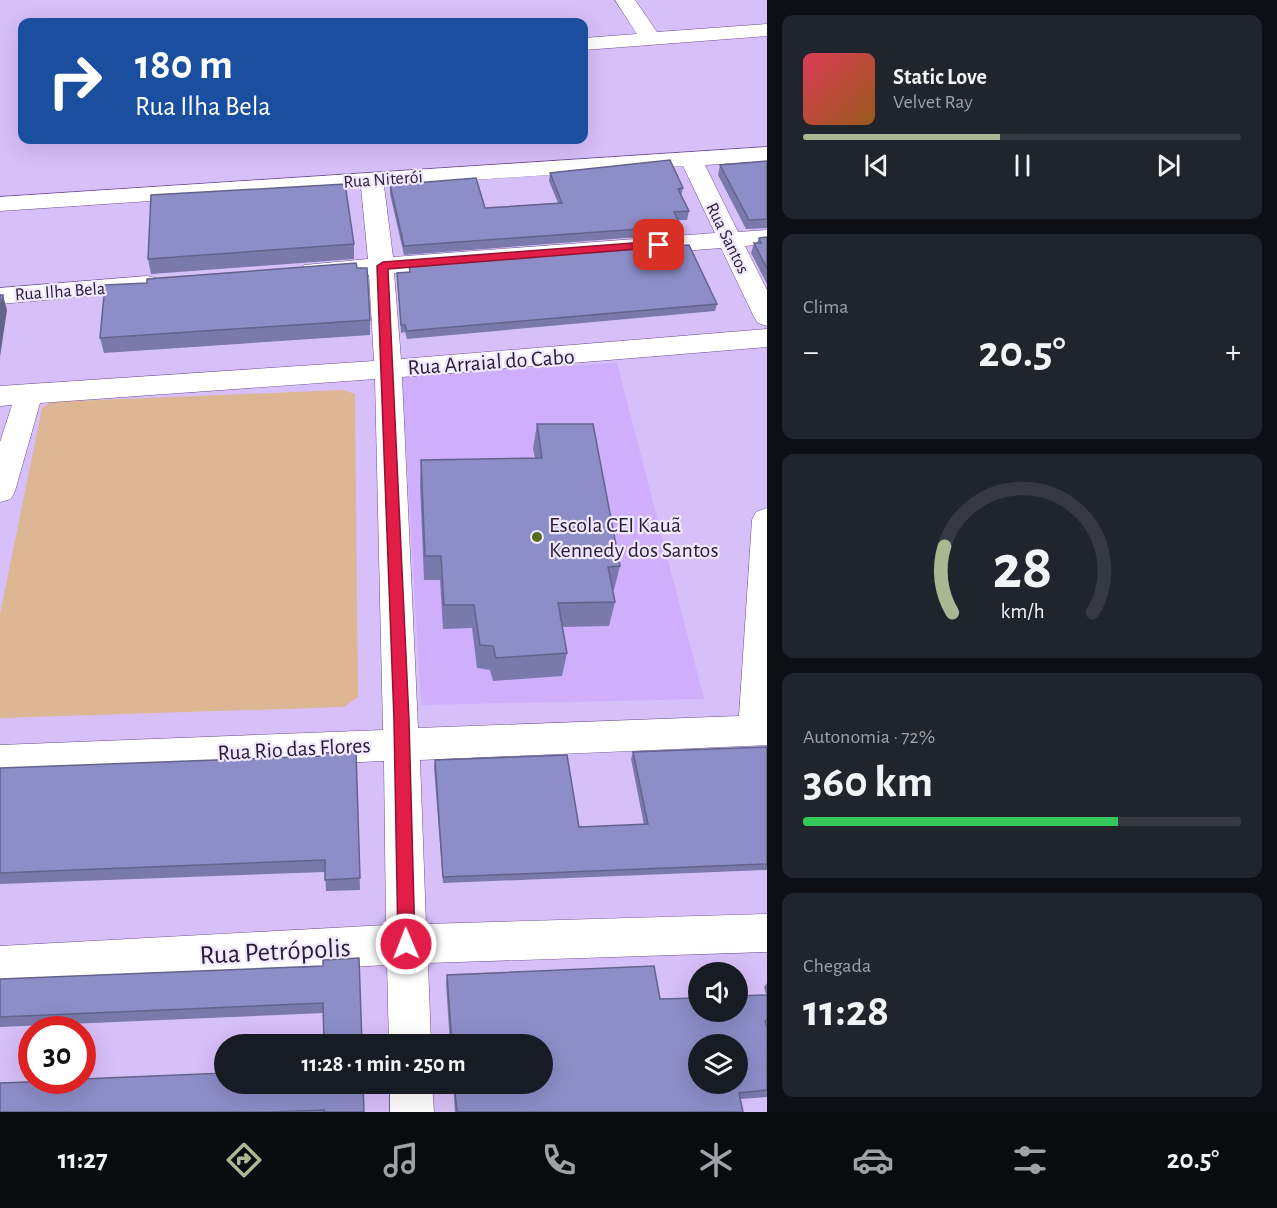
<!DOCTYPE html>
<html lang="pt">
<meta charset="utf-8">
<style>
:root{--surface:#171b24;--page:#20242c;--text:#f1f3f6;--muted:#9ea1a6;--line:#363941;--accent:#abb693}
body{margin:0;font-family:"Alegreya Sans",sans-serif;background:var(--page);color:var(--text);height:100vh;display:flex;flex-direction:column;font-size:22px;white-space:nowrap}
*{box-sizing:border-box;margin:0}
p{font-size:20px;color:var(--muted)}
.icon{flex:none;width:33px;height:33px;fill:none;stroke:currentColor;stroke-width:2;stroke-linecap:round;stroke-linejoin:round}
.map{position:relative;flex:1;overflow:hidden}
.sheet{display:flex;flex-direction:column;gap:15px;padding:15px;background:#0d0f14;width:510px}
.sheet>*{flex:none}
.hud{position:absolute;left:18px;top:18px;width:570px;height:126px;border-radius:12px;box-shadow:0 6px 24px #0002;background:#1a4fa0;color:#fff;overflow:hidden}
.tools{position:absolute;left:688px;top:962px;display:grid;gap:12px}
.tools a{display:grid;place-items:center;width:60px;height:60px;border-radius:50%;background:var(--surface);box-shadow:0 6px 24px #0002;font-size:30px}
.speed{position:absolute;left:18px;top:1016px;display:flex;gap:12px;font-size:30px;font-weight:700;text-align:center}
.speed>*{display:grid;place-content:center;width:78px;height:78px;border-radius:50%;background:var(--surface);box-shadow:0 6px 24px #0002;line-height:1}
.speed .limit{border:9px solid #d22;background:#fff;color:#111}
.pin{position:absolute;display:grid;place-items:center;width:51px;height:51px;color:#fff;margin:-26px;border-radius:12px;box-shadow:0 3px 9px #0006}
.me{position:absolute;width:66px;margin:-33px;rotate:359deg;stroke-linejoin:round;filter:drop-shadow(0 0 4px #0008)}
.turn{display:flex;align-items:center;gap:21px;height:126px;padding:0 18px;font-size:27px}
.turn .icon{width:78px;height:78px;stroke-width:2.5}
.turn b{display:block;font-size:42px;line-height:51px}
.big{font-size:45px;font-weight:700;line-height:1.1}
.sheet .widget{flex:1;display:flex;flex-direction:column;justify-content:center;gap:9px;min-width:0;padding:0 21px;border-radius:12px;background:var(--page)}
.sheet .dial{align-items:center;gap:0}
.dial svg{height:156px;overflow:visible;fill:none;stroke:var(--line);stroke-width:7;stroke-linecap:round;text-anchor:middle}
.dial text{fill:var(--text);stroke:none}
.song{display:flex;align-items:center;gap:18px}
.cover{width:72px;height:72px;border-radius:9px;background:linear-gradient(135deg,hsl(350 70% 55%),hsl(30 70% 35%))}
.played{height:6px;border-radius:3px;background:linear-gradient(90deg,var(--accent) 45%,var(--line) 45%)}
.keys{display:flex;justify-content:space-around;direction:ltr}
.heat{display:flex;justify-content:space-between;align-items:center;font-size:33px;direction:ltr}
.charge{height:9px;border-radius:4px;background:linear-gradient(90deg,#34c759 72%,var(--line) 0)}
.trip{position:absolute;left:214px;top:1034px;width:339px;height:60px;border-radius:30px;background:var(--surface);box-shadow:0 6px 24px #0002;font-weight:700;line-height:60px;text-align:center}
.tab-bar{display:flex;height:96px;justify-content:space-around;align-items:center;background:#090b0e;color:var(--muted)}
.tab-bar .icon{width:42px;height:42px}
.tab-bar .active{color:var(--accent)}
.tab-bar b{font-size:27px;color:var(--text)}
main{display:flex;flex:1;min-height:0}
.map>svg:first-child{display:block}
</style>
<main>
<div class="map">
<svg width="767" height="1112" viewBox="0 0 767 1112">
<rect width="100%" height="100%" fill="#d7bff9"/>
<polygon fill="#cfaefc" points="617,363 704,699 421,705 402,375"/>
<polygon fill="#ddb693" points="343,390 355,394 358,697 344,707 0,718 0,614 42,408 50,402"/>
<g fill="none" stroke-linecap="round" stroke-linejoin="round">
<defs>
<g id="minor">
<polygon points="615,0 635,0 657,32 767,24 767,36 584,50 584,38 637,34"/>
<path d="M 767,147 L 767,161 L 705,165 L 738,232 L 767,230 L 767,244 L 745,246 L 767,290 L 767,326 L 758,323 L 754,317 L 721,248 L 394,273 L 401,359 L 767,329 L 767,347 L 402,377 L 418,728 L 739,716 L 752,520 L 756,512 L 767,508 L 767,745 L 420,760 L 426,924 L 767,914 L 767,952 L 428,963 L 431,1044 L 389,1044 L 387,965 L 0,986 L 0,946 L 386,925 L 384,761 L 0,777 L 0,745 L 383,730 L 375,379 L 40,403 L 15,491 L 11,499 L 0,502 L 0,442 L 12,405 L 0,406 L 0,386 L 374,361 L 369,275 L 313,279 L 304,277 L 300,271 L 304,265 L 368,259 L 361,187 L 0,211 L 0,197 ZM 683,166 L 715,233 L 393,257 L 384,186 Z"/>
<polygon points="147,276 156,278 160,284 156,290 0,304 0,288"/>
<polygon points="390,1083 432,1083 434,1112 390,1112"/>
</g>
</defs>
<use href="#minor" stroke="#6c4f8f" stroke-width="1"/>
<use href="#minor" fill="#fff" fill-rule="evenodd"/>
</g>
<g fill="#7979ac">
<polygon points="767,161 767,228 746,229 718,175 720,165"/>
<polygon points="550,173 683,188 681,196 689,211 687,220 678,220 681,226 679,234 404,255 390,194 390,185 485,208 558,203 549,181"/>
<polygon points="767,237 767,284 751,253 754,243 757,243 759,238"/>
<polygon points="354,244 354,259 151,274 148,259"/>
<polygon points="409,266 717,304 715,311 407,339 405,332 401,333 397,273 409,272"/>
<polygon points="357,268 370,320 370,335 104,353 100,338"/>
<polygon points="537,424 620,566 614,590 613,590 615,602 609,626 562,627 567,653 562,676 493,681 490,670 477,668 472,628 443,629 440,580 424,580 420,485 421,460 535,458 533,449"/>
<polygon points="767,747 767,870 443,883 434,767 435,760 579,827 644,825 631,759 633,752"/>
<polygon points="356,751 360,890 326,891 325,872 0,884 0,768 324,756"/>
<polygon points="323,966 324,1013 0,1027 0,979"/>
<polygon points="447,975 660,999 766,995 764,987 767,983 767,1097 740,1099 743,1112 455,1112 453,1083 543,1083 543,1044 450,1044 446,983"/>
<polygon points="0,1083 364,1112 0,1112"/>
</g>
<polygon fill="#63638c" points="3,295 7,310 0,357 0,311"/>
<g fill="#8d8dc8" stroke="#63638c" stroke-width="1.5" fill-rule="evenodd">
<polygon points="670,160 683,188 678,189 689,211 674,212 681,226 404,246 390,185 476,178 485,208 562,203 550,173"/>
<polygon points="767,161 767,219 749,220 720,165"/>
<polygon points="345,184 354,244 148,259 151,195"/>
<polygon points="767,237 767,269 754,243 761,243 759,238"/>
<polygon points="689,245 717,304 407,331 405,325 401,325 397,273 410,272 409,266"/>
<polygon points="356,263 357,268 367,268 370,320 100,338 105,285 147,283 147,279"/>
<polygon points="0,295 3,295 0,311"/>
<polygon points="537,424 593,424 620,566 608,567 615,602 558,603 567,653 496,658 493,646 480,645 474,605 444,605 441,556 425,556 421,460 542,458"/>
<polygon points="767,747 767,864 443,877 435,760 567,755 579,827 648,824 633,752"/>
<polygon points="356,751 360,878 325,880 325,860 0,873 0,768 324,756 324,753"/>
<polygon points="359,958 362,1044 324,1044 323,1003 0,1017 0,979 323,966 323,960"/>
<path d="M 654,966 L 660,999 L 699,998 L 699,1011 L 738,1011 L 738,996 L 767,995 L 767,1020 L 765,1021 L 767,1028 L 767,1090 L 739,1093 L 743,1112 L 457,1112 L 454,1083 L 543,1083 L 543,1044 L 452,1044 L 447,975 ZM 699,1044 L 738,1044 L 738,1083 L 699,1083 Z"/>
<polygon points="225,1073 225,1083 363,1083 364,1112 324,1112 324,1110 271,1112 0,1112 0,1083 82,1080 82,1079"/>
</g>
<polygon fill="#e11d48" stroke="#92132f" stroke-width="1.5" points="659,241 664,245 663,247 388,269 409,720 415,944 413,950 406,952 400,950 398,944 394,720 377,266 383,262"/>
<circle fill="#566c1b" stroke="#f0e8fe" stroke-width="2" cx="537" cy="537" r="6"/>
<g text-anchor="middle" stroke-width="4.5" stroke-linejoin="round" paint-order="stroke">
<g font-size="18" fill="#281c37" stroke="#f0e8fe">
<text transform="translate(383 179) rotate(-4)" y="6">Rua Niterói</text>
<text transform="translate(728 238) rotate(64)" y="6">Rua Santos</text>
<text transform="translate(60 291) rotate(-4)" y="6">Rua Ilha Bela</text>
</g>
<g font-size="22" fill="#281c37" stroke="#f0e8fe">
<text transform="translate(491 361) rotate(-4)" y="8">Rua Arraial do Cabo</text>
<text transform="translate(294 748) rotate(-3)" y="8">Rua Rio das Flores</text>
</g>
<g font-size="22" fill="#281c37" stroke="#f0e8fe" text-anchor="start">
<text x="549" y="532">Escola CEI Kauã<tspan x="549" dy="25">Kennedy dos Santos</tspan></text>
</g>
<g font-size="27" fill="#281c37" stroke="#f0e8fe">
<text transform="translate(275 951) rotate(-3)" y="9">Rua Petrópolis</text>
</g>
</g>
</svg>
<div class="tools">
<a><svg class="icon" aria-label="sound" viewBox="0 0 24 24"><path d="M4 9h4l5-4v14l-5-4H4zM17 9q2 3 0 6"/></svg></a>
<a><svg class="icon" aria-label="layers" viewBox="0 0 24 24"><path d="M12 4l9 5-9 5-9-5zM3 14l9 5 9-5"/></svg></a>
</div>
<div class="speed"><div class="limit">30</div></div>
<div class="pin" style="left:659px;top:245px;background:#d93025"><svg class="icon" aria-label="arrive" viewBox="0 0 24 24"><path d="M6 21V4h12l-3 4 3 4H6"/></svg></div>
<svg class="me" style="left:406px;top:944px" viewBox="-20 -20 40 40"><circle r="17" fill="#e11d48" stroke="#fff" stroke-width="3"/><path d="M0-11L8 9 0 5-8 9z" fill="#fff"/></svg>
<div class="trip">11:28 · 1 min · 250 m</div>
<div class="hud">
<div class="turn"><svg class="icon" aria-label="right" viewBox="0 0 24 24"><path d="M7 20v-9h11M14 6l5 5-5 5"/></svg><div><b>180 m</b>Rua Ilha Bela</div></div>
</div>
</div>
<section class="sheet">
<div class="widget">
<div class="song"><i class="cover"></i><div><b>Static Love</b><p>Velvet Ray</p></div></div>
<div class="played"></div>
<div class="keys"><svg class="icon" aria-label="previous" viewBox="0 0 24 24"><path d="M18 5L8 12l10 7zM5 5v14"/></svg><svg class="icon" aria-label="pause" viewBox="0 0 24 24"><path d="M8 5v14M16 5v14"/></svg><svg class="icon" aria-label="next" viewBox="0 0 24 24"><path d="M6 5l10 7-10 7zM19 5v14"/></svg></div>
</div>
<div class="widget"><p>Clima</p>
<div class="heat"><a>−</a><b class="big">20.5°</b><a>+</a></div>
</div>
<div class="widget dial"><svg viewBox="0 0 100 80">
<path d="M14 69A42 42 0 1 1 86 69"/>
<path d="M14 69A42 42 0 0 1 10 35" stroke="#abb693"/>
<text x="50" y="56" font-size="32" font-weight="700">28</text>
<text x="50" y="72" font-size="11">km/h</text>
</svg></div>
<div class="widget"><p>Autonomia · 72%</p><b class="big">360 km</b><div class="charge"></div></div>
<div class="widget"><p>Chegada</p><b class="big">11:28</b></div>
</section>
</main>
<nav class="tab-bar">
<b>11:27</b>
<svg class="icon active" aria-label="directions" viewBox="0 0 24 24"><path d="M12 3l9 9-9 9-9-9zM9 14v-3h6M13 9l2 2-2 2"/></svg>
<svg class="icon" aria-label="music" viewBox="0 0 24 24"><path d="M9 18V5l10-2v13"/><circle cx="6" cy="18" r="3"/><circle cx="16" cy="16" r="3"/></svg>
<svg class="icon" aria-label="phone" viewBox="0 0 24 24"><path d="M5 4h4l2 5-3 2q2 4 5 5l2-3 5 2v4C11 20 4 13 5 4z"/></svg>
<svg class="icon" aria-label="climate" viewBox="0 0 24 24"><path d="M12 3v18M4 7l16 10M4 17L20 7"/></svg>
<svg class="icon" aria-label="car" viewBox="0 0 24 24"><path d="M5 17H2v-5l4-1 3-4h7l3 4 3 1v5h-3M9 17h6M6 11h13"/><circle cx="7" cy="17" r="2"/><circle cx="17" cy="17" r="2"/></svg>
<svg class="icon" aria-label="filters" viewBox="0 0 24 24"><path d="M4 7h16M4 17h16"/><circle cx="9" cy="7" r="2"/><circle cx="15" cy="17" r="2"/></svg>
<b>20.5°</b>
</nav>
